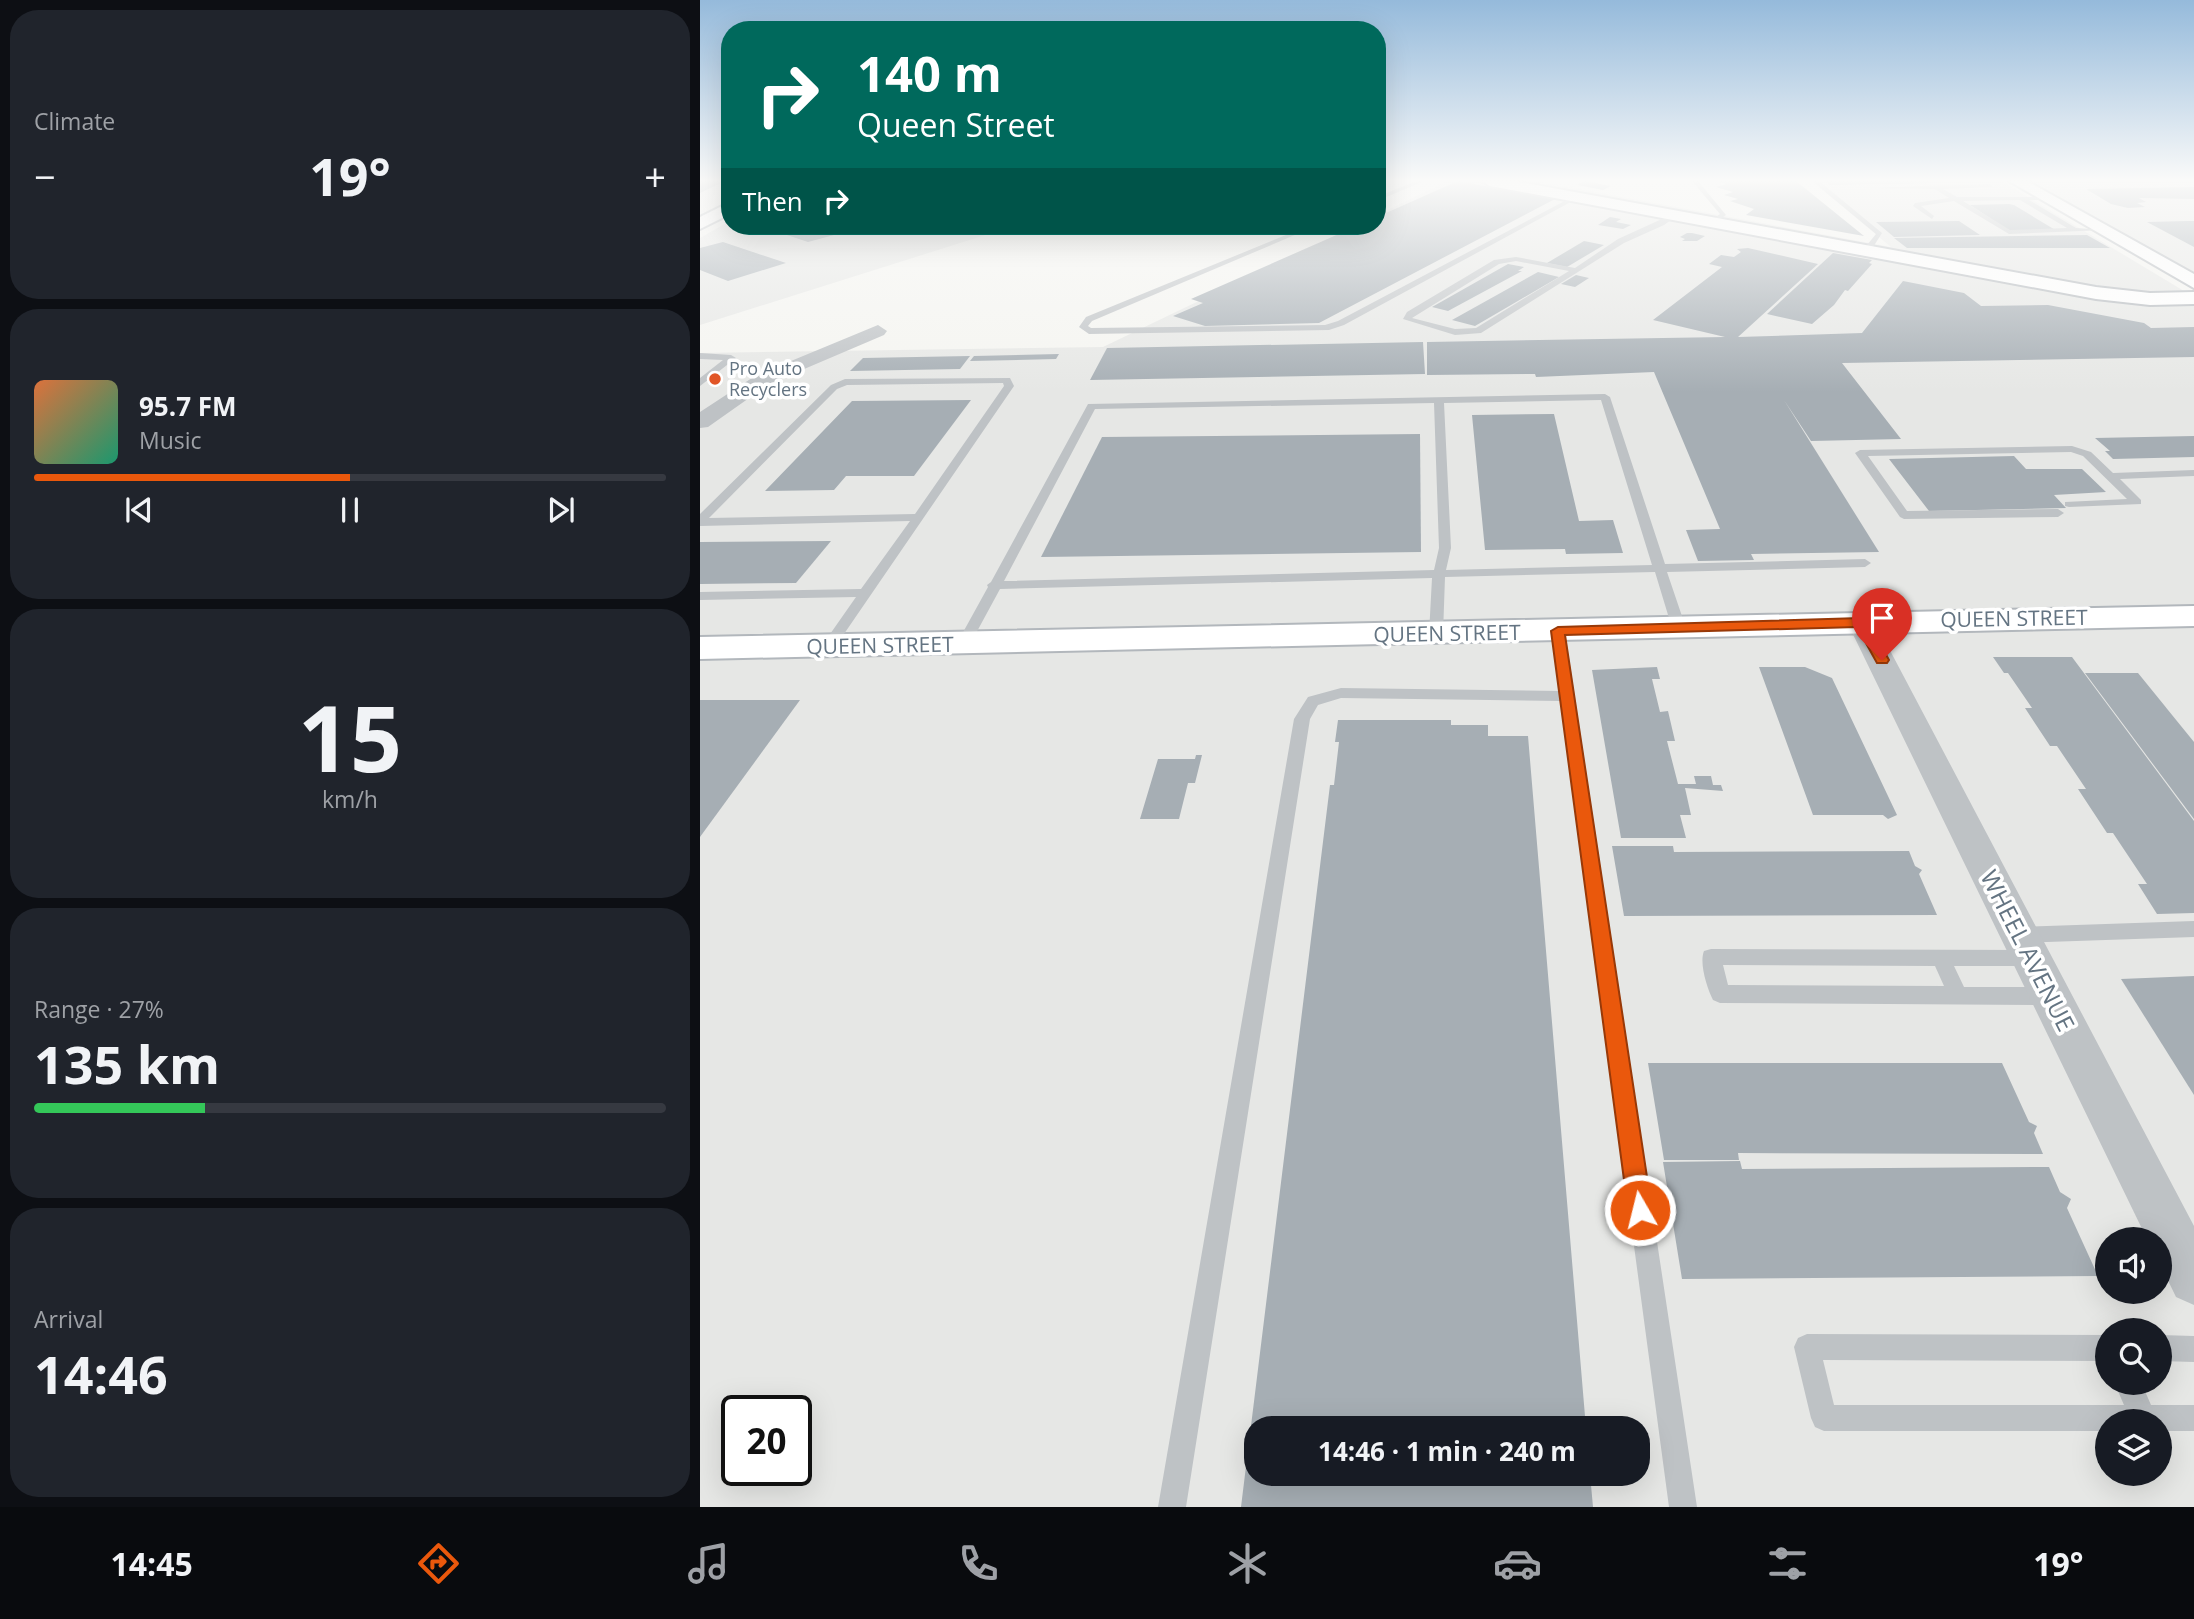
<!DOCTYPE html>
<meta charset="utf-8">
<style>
:root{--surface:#171b24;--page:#20242c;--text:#f1f3f6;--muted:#9ea1a6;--line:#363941;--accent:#ea580c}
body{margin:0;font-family:"Open Sans",sans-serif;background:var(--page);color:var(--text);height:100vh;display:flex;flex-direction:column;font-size:26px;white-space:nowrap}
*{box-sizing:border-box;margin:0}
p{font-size:23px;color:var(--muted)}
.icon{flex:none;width:38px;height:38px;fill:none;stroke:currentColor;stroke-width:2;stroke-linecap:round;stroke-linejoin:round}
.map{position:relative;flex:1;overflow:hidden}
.side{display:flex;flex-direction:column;gap:10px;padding:10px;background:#0d0f14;width:700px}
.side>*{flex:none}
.hud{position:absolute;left:21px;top:21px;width:665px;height:214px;border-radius:28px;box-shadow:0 7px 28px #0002;background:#00695c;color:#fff;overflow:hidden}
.buttons{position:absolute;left:1395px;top:1227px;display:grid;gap:14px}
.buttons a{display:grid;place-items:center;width:77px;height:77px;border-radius:50%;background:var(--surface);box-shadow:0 7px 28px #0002;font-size:35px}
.speed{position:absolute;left:21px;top:1395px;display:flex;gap:14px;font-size:35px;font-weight:700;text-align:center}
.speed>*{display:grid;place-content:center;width:91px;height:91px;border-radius:50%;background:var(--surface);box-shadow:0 7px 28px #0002;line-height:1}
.speed .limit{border:4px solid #111;border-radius:10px;background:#fff;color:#111}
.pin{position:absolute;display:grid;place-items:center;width:60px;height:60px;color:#fff;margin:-72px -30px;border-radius:50% 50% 50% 0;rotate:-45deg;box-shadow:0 0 7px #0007}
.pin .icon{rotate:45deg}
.me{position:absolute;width:77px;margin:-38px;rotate:352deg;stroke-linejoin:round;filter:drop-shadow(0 0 5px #0008)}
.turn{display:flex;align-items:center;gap:24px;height:147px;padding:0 21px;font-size:32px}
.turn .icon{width:91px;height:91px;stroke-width:2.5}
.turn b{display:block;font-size:49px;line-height:60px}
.then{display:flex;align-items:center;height:66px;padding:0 21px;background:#0003;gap:14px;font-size:26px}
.big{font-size:52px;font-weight:700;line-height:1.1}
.side .card{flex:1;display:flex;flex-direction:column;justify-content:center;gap:10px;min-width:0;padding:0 24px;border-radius:28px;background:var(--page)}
.side .dial{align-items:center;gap:0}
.dial b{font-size:91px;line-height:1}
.song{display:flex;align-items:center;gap:21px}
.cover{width:84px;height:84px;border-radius:10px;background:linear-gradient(135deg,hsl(20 70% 55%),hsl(160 70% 35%))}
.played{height:7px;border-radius:4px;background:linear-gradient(90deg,var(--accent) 50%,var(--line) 50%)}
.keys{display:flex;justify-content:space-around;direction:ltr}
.heat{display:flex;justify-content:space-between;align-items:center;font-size:38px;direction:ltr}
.charge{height:10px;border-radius:5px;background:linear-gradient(90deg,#34c759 27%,var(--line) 0)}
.trip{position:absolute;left:544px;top:1416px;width:406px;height:70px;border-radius:28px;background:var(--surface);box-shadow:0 7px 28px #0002;font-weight:700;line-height:70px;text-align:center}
.dock{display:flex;height:112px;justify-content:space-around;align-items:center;background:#090b0e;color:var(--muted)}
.dock .icon{width:49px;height:49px}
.dock .current{color:var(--accent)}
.dock b{font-size:32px;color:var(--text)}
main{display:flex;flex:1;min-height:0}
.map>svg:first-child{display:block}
</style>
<main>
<section class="side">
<div class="card"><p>Climate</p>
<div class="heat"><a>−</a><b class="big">19°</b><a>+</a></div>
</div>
<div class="card">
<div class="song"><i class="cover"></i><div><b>95.7 FM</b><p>Music</p></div></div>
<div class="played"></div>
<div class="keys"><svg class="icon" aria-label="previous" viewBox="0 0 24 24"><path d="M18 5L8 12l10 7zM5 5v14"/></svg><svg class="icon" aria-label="pause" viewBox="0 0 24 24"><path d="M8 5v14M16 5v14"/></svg><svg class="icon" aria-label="next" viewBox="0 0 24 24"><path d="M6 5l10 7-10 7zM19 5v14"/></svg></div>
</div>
<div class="card dial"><b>15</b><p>km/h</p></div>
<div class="card"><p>Range · 27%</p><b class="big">135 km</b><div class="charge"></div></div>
<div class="card"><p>Arrival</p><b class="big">14:46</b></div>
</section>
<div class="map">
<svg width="1494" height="1507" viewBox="0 0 1494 1507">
<rect width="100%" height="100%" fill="#f5f5f1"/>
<g fill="#e6e7e5" fill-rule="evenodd">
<path d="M 748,181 L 836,181 L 1191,247 L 1112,181 L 1301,181 L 1494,297 L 1494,1507 L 0,1507 L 0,353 L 403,347 L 655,226 L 677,226 L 677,215 ZM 1407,1239 L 1460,1239 L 1460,1292 L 1407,1292 ZM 1407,1330 L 1460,1330 L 1460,1382 L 1407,1382 ZM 37,1410 L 96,1410 L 96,1470 L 37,1470 ZM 1407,1421 L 1460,1421 L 1460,1474 L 1407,1474 ZM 556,1428 L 938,1428 L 938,1474 L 556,1474 Z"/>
<polygon points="1326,181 1494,181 1494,272 1340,189"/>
<polygon points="30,221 30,226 314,226 0,325 0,238"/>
</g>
<g fill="#a6aeb4">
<polygon points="0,181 25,181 0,193"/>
<polygon points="758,181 855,199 619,323 505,326 473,316 503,303 491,299 657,226 677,226 677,217"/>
<polygon points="885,181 911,186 903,190 877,185"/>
<polygon points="1017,181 1096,181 1164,236 1046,215 1054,209 1030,201 1038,199 1024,195 1033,192 1016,187 1026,184"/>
<polygon points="1125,181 1227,181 1231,183 1130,185"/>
<polygon points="1494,187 1494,199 1439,198 1446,202 1437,203 1445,207 1428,208 1411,204 1386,189"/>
<polygon points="1309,204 1314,205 1357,231 1311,232 1270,205"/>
<polygon points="910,217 921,219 916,222 931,225 923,229 898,225"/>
<polygon points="1259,221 1280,235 1194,237 1176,222"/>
<polygon points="1494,221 1494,247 1447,222 1488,221"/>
<polygon points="60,226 134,226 149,231 108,242"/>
<polygon points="987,233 992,233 1005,236 997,241 982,241 985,239 980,237"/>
<polygon points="1387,235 1410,248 1207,248 1194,238"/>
<polygon points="884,241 904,245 867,267 847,263"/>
<polygon points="23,242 86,263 28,281 0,270 0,248"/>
<polygon points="1048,248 1118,264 1038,337 1162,333 1203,281 1264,293 1281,306 1348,305 1444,323 1451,328 1494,327 1494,357 1142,363 1201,439 1111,441 1084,400 1179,552 1051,554 1054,560 998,561 986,530 1020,529 954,372 836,377 835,374 727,375 727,342 1025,337 953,320 1022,267 1009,264 1021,255 1034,257 1041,252 1037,249"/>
<polygon points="1133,253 1172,260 1169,263 1172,264 1148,291 1145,290 1134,305 1112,324 1067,314"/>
<polygon points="808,264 824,267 818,271 822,271 748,311 732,307"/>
<polygon points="838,272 859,277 775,326 752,320"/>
<polygon points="876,275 889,278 875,287 861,284"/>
<polygon points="723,342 725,374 390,380 407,348"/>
<polygon points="359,354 356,359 270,361 274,356"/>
<polygon points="270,356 260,369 150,371 163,358"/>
<polygon points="271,400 214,476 146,476 134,490 65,491 152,401"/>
<polygon points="854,414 879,521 913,520 923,553 866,554 865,549 785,550 772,415"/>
<polygon points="720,434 721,552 341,557 402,437"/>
<polygon points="1494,436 1494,457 1413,459 1405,451 1410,451 1395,438"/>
<polygon points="1314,456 1326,469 1382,469 1406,492 1354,495 1366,508 1229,511 1189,459"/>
<polygon points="131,541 96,583 0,584 0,542"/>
<polygon points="1293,657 1372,657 1494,821 1494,913 1457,914 1438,884 1447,884 1413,833 1407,833 1378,789 1386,789 1357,746 1350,746 1325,708 1332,708 1308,673 1304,673"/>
<polygon points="957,667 960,679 952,679 960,712 968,711 975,741 967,741 978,784 996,784 994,776 1011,776 1013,785 1021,785 1023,791 985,788 991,815 980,815 986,838 921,838 892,670"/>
<polygon points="1059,667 1105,667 1132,678 1197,815 1188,819 1183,815 1113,815"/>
<polygon points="1385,673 1438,673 1494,742 1494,819"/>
<polygon points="0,700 100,700 0,837"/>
<polygon points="638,720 751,720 751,725 788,725 788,736 828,736 886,1428 556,1428 556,1474 890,1474 893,1507 541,1507 630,785 634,785 639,742 635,742"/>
<polygon points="496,755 502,755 495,783 488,783 479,819 440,819 458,759 495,759"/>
<polygon points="912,846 973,846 974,852 1209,851 1215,866 1222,870 1219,874 1237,915 924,916"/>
<polygon points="1494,976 1494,1095 1421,979"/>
<polygon points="948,1063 1302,1063 1329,1122 1337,1126 1334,1133 1343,1154 1038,1153 1039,1160 964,1160"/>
<polygon points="1040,1161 1042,1169 1349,1167 1360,1192 1371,1199 1367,1208 1398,1276 982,1279 963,1162"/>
</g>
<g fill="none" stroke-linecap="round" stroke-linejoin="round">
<defs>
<g id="secondary">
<polygon points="782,181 814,181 1396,287 1450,293 1494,292 1494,304 1450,305 1396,299 790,186"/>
<polygon points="1309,181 1327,181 1494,274 1494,288"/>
<polygon points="30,202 30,214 0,229 0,217"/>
<polygon points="1494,606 1494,626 0,659 0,637"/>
</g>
</defs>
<use href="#secondary" stroke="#b2b7bc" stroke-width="4"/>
<g fill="#bec2c5" fill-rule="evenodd">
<polygon points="716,181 724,181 677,201 677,197"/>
<polygon points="992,181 998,181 1026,215 1015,223 1011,223 1011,221 1020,214"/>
<polygon points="1112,181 1119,181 1182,233 1170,252 1163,250 1176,234"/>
<path d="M 1290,184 L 1292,187 L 1243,189 L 1257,197 L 1348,197 L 1346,200 L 1329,200 L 1376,228 L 1405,230 L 1309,234 L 1254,201 L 1221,206 L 1234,216 L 1232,219 L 1213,206 L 1215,203 L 1249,198 L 1235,189 L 1166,188 ZM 1320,200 L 1367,228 L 1310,230 L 1263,201 Z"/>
<polygon points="876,195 878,198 644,325 629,330 389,334 379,327 386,317 608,226 616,226 392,321 388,326 391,328 625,325 638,321"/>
<path d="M 975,213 L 978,215 L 964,225 L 924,243 L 781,333 L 755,335 L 703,319 L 707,312 L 794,260 L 816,257 L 875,268 L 918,239 ZM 816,261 L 869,271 L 776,328 L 755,329 L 712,318 L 799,264 Z"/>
<polygon points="0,353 31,355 36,358 0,386 0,378 23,360 0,359"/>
<path d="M 310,378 L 314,386 L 133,650 L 128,651 L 121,647 L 156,597 L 0,600 L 0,592 L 161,589 L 210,521 L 0,526 L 0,514 L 131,385 L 145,379 ZM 303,383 L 304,386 L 215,514 L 9,518 L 137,389 L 147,385 Z"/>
<path d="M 905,394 L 910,397 L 965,564 L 1165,559 L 1171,563 L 1165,567 L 967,572 L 986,628 L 979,632 L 972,628 L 955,572 L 745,577 L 743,634 L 736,638 L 729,634 L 732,578 L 300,589 L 268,648 L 258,648 L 256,645 L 288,587 L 287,585 L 291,582 L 388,404 ZM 901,400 L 952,565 L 746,570 L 751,548 L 744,403 ZM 734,403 L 739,548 L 734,570 L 304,581 L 395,409 Z"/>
<polygon points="1372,446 1391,452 1413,473 1494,470 1494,476 1420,479 1441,500 1441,504 1369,507 1365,506 1365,502 1427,499 1383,456 1371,452 1168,456 1207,511 1358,509 1364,513 1358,517 1204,519 1200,517 1155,453 1160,450"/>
<polygon points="858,627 865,631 997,1507 969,1507 861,701 641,698 618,705 610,719 486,1507 458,1507 594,719 608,697 641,688 859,691 851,631"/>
<polygon points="1494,921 1494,937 1318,943 1311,941 1309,935 1311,929 1318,927"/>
<path d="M 1011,949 L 1330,950 L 1337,952 L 1340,958 L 1337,964 L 1330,966 L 1254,966 L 1264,987 L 1349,987 L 1356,990 L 1359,996 L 1356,1002 L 1349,1005 L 1020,1003 L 1013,1000 C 1007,988 999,963 1004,951 ZM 1023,965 L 1235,966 L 1244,986 L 1028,985 Z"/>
<polygon points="1107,1334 1407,1335 1407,1361 1123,1360 1134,1405 1424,1405 1414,1382 1441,1382 1451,1405 1494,1405 1494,1431 1460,1431 1460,1421 1407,1421 1407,1431 1124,1431 1115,1427 1111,1418 1094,1347 1098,1338"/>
<polygon points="1460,1335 1494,1336 1494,1362 1460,1361"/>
</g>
<g fill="#bec2c5" fill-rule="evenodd">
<polygon points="178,325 187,331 184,335 69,384 8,427 0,428 0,412 55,376"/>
<polygon points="1161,613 1171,616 1175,622 1494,1226 1494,1305 1476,1297 1460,1264 1460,1239 1447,1239 1147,622 1151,616"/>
</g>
<use href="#secondary" fill="#fff" fill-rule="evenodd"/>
</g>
<linearGradient id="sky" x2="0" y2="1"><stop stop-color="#95badb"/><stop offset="0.46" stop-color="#fafaf9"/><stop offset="1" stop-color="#fafaf9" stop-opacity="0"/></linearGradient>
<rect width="1494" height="392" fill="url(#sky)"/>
<polygon fill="#ea580c" stroke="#983908" stroke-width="2" points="1161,618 1168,622 1189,660 1187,663 1177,663 1157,627 865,635 952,1210 948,1218 940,1222 931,1218 928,1210 851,631 858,627"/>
<circle fill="#e15526" stroke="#fff" stroke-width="2.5" cx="15" cy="379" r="7"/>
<g text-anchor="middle" stroke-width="7" stroke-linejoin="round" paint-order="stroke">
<g font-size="18" fill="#647482" stroke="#fff" text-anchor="start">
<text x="29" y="375">Pro Auto<tspan x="29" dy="21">Recyclers</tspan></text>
</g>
<g font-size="21" fill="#647482" stroke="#fff">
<text transform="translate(1314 619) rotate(-1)" y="7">QUEEN STREET</text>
<text transform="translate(747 634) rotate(-1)" y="7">QUEEN STREET</text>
<text transform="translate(180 646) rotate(-1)" y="7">QUEEN STREET</text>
</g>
<g font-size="24" fill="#647482" stroke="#fff">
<text transform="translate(1327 951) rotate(63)" y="8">WHEEL AVENUE</text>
</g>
</g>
</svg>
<div class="buttons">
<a><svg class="icon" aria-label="sound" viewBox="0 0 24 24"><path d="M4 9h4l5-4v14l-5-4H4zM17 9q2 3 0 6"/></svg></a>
<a><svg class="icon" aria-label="search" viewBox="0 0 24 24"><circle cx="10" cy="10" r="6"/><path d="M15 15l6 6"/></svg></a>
<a><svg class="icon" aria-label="layers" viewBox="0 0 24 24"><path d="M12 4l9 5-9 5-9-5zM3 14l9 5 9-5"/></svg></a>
</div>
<div class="speed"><div class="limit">20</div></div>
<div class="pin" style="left:1182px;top:660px;background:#d93025"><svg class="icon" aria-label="arrive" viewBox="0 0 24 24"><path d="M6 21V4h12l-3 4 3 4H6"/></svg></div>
<svg class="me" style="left:940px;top:1210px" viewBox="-20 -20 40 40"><circle r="17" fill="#ea580c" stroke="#fff" stroke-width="3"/><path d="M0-11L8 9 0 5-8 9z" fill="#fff"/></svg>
<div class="trip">14:46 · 1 min · 240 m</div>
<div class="hud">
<div class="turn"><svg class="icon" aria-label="right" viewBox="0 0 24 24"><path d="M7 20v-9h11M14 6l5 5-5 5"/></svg><div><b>140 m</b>Queen Street</div></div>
<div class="then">Then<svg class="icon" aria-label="right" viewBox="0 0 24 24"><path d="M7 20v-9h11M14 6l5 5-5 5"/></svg></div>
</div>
</div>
</main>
<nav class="dock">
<b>14:45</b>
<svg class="icon current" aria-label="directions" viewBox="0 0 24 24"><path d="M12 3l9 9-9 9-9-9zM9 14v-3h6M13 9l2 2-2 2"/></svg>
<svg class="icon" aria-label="music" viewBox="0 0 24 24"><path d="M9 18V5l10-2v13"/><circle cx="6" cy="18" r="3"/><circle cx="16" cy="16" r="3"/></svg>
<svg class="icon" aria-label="phone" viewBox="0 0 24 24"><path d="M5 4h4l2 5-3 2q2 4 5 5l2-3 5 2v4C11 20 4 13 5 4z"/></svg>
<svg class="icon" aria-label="climate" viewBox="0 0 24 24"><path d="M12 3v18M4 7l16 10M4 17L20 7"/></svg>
<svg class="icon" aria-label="car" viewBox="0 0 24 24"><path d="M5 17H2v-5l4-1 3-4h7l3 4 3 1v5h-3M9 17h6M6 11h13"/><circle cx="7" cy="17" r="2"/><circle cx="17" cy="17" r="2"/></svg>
<svg class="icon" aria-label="filters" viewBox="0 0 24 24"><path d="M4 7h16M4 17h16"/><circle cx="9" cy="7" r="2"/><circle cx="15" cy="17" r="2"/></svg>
<b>19°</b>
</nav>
